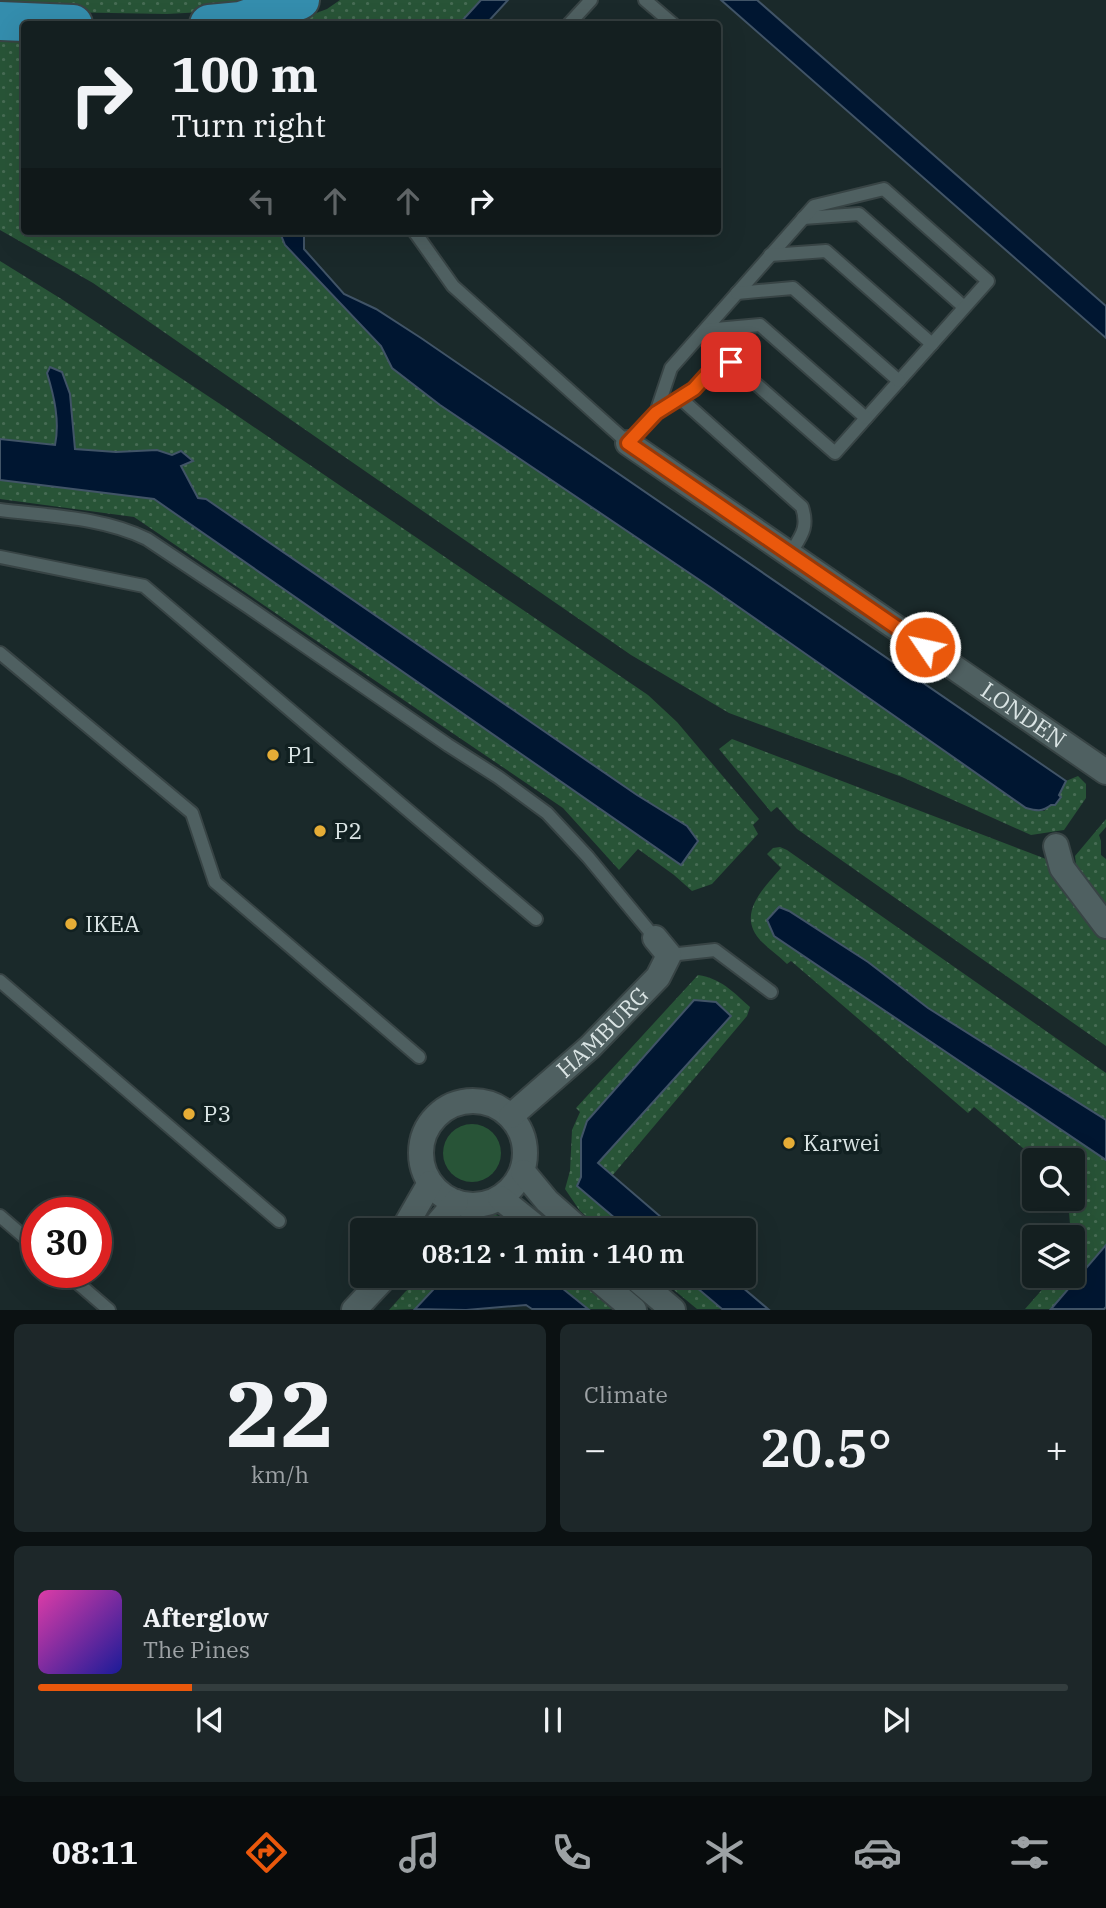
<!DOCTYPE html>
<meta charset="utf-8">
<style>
:root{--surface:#141f20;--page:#1d2729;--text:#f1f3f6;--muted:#9da2a5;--line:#333d3e;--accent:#ea580c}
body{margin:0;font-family:"IBM Plex Serif",serif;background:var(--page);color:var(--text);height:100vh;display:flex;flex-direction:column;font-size:26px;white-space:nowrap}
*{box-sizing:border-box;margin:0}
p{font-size:23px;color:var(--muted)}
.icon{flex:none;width:38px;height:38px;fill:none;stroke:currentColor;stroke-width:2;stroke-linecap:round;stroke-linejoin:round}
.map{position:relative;height:1310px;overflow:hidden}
.panel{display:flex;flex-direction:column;gap:14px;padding:14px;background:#0b1112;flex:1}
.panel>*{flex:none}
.guide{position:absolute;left:21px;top:21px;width:700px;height:214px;border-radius:7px;box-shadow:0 7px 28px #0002,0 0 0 2px var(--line);background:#141f20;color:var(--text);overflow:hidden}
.fabs{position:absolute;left:1022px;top:1148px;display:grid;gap:14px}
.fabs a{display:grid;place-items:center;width:63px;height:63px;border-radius:7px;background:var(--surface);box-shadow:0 7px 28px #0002,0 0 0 2px var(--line);font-size:35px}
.speed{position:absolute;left:21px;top:1197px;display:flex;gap:14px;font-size:35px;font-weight:700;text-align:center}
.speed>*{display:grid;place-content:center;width:91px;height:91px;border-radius:50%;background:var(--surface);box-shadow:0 7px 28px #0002,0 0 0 2px var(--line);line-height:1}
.speed .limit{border:10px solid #d22;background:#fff;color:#111}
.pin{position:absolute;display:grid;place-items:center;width:60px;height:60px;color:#fff;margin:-30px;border-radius:14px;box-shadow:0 4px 10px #0006}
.me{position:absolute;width:77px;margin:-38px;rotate:304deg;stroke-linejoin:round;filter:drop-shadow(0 0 5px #0008)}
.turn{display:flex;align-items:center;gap:24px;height:147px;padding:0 35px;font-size:32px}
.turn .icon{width:91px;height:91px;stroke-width:2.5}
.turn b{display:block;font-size:49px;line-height:60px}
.lanes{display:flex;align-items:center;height:66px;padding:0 35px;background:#0003;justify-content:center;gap:35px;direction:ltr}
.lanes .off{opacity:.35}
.big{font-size:52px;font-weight:600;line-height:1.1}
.panel .widget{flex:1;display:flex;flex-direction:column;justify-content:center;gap:10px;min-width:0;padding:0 24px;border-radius:10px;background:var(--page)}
.panel .dial{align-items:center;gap:0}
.dial b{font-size:91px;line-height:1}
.song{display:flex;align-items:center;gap:21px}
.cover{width:84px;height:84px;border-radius:10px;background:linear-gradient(135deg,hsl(320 70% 55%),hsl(240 70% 35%))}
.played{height:7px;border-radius:4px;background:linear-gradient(90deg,var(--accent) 15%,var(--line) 15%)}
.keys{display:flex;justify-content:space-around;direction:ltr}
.heat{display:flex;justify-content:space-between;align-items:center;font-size:38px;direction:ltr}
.panel .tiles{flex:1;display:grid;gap:14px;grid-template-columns:1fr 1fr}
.widget:last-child{grid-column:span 2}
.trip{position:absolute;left:350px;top:1218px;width:406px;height:70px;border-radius:7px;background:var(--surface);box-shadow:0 7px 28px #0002,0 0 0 2px var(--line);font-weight:600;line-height:70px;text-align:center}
.dock{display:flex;height:112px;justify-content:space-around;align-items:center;background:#080c0d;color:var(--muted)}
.dock .icon{width:49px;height:49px}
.dock .current{color:var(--accent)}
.dock b{font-size:32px;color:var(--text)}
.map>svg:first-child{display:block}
</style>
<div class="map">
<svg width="1106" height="1310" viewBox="0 0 1106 1310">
<defs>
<pattern id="grass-dots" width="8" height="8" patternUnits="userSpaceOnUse" patternTransform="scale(1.75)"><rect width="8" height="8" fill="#285437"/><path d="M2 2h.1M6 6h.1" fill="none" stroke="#476c54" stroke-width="1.8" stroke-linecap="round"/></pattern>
</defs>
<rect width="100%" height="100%" fill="#1a292a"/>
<g fill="url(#grass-dots)">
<polygon points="0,0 255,0 203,12 167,14 0,11"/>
<polygon points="340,0 481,0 459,24 287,24 327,9"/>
<polygon points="0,41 24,42 24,231 283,231 281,235 381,346 392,368 440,405 710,587 1026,808 1044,811 1051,805 1066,781 1078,776 1086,784 1086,798 1064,830 1031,835 902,777 729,713 631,655 93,283 0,230"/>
<path d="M 0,261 L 63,300 L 226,408 L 648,695 L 677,722 L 759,819 L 753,825 L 758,834 L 712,884 L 692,891 L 674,875 L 638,849 L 619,870 L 563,808 L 134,517 L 0,499 L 0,480 L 154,498 L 680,865 L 697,842 L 687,826 L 637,795 L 206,499 L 198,498 L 181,466 L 192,460 L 157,450 L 116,452 L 75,449 L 70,394 L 47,373 C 54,396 60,421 55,445 L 0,439 Z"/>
<polygon points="732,739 1046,859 1106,937 1106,1046 797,829 777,807 771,812 719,749"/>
<polygon points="1106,819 1106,827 1099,835 1101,841 1101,855 1106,859 1106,911 1077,872 1075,856"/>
<path d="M 780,847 L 787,850 L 1106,1073 L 1106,1120 L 928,1008 L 868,962 L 779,907 L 767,920 L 775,936 L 1106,1160 L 1106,1245 L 1051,1309 L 1025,1309 L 1054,1276 L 1073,1276 L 1073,1237 L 1071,1237 L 1068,1199 L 1073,1199 L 1073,1160 L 1037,1160 L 974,1107 L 968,1113 L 791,961 L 787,964 C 779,956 770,950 762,942 C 735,915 763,889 781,868 L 767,854 L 773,848 Z"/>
<path d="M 698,975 C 722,979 732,991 750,1007 L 747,1016 L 612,1176 L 598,1163 L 730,1016 L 581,1139 L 581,1177 L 577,1186 L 629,1230 L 603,1230 L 580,1211 L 565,1189 L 570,1171 L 572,1130 L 580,1112 L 576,1108 Z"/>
<path d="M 471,1214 C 488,1213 501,1214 515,1223 L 501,1230 L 449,1230 L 444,1226 L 461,1218 L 461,1215 Z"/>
<polygon points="423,1276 446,1276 415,1309 389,1310 405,1292"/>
<polygon points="547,1276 576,1276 615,1309 588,1309"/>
<polygon points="657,1276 683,1276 722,1309 697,1309"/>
</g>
<circle fill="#285437" cx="472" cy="1153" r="29"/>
<g fill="#001631" stroke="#415467" stroke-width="2">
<polygon points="481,0 508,0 486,24 459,24"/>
<polygon points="721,0 757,0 1106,306 1106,338"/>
<path d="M 283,231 L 304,231 L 304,249 L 344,294 L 376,309 L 421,338 L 1066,781 L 1059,795 L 1061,797 L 1055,805 L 1051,805 C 1042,812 1037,811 1026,808 L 710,587 L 440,405 L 392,368 L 381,346 L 285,245 L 281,235 Z"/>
<path d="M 50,367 L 62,372 L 70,394 L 75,449 L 116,452 L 157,450 L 172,455 L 181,451 L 193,461 L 181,466 L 198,498 L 206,499 L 637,795 L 687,826 L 698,841 L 681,865 L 154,499 L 0,480 L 0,439 L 55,445 C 60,421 54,396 47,373 Z"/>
<polygon points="779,907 789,911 868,962 928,1008 1106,1120 1106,1160 774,936 767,920"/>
<polygon points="694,1000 716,1002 731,1016 598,1163 676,1230 629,1230 577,1186 581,1177 581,1139 587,1121"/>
<polygon points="1106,1245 1106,1307 1104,1309 1051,1309"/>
<polygon points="446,1276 547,1276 588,1309 532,1309 526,1305 466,1310 415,1309"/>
<polygon points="683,1276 729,1276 768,1309 722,1309"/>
</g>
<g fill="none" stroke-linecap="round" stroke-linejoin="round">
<defs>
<g id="service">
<polyline points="645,0 673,24"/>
<polyline points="569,24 591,0"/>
<polyline points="803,218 859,214 964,307"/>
<polyline points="414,231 453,286 628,443 656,413 694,389 714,368 731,362 835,453 988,281 884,189 814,206 671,368 656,413"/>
<polyline points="770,255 826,251 932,344"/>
<polyline points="737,293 793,288 899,381"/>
<polyline points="705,330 760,325 866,418"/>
<path d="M 680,398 L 802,507 C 809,528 801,536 790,554"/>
<path d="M 0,510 C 48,516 103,517 147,539 L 247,606 L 448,745 L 498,777 L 547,813 L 588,857 L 655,938"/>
<polyline points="0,557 144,586 536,919"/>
<polyline points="0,653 192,813 215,882 419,1057"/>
<polyline points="669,955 715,950 771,992"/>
<polyline points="0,981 279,1221"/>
<polyline points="0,1216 37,1248"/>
<polyline points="65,1272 109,1310"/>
</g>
<g id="minor">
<path id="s1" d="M 628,443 L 1106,772"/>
<polyline points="1056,846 1062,868 1106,926"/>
<circle cx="473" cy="1153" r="52"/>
<path id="s2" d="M 511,1116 L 590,1047 L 658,977 L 669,955 L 655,938"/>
<polyline points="523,1172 547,1201 580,1230"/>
<polyline points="500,1198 540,1230"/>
<polyline points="403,1230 430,1183"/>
<polyline points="432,1230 456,1202"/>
<polyline points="594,1276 634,1310"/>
<polyline points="633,1276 673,1310"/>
<polyline points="354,1310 386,1276"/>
</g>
<g id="motorway">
<polyline points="0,21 73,24"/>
<polyline points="209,24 241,21 300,0"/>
</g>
</defs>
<use href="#service" stroke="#384445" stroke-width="16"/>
<use href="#minor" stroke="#384445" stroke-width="28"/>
<use href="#motorway" stroke="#384445" stroke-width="42"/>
<use href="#service" stroke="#4f6061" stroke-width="12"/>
<use href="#minor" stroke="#4f6061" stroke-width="24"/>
<use href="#motorway" stroke="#348dad" stroke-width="38"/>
</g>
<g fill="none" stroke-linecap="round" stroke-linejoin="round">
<defs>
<polyline id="route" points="731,362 713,368 694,389 656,413 628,443 925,647"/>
</defs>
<use href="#route" stroke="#983908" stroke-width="18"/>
<use href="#route" stroke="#ea580c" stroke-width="12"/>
</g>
<g fill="#e6ad36" stroke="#112021" stroke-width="2.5">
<circle cx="273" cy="755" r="7"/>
<circle cx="320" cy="831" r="7"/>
<circle cx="71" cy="924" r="7"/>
<circle cx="189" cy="1114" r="7"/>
<circle cx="789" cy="1143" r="7"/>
</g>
<g text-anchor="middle" stroke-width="7" stroke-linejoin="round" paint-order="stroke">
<g font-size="23" fill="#dae4e4" stroke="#112021">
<text dy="8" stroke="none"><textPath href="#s1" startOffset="480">LONDEN</textPath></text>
<text dy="8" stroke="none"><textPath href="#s2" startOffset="124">HAMBURG</textPath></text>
</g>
<g font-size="23" fill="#dae4e4" stroke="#112021" text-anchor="start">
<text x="287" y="763">P1</text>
<text x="334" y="839">P2</text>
<text x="85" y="932">IKEA</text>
<text x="203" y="1122">P3</text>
<text x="803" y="1151">Karwei</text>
</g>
</g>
</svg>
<div class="fabs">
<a><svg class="icon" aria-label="search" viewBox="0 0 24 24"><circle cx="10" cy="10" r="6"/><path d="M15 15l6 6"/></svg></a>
<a><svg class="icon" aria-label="layers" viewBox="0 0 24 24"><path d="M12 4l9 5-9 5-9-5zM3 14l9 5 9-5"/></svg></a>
</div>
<div class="speed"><div class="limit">30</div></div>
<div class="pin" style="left:731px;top:362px;background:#d93025"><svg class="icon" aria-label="arrive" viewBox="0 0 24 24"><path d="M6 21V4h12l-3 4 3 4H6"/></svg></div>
<svg class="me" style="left:925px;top:647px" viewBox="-20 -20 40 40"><circle r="17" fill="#ea580c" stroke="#fff" stroke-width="3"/><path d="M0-11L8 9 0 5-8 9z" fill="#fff"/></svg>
<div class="trip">08:12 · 1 min · 140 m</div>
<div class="guide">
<div class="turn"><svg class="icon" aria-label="right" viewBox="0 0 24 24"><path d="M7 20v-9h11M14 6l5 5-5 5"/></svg><div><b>100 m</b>Turn right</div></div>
<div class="lanes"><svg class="icon off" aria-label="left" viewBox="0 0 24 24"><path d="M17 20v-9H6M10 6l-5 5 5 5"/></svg><svg class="icon off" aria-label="ahead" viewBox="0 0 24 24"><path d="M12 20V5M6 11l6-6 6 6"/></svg><svg class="icon off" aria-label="ahead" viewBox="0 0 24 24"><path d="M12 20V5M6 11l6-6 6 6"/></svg><svg class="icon" aria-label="right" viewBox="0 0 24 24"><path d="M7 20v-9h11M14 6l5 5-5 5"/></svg></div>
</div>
</div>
<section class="panel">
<div class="tiles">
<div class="widget dial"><b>22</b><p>km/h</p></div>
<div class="widget"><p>Climate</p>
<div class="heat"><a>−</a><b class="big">20.5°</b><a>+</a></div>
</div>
<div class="widget">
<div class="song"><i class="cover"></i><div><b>Afterglow</b><p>The Pines</p></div></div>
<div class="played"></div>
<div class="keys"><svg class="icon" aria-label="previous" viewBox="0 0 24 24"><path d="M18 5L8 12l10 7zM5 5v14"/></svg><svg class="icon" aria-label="pause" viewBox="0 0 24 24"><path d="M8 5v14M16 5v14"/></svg><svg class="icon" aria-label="next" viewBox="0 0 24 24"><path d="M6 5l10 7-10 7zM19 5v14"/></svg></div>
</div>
</div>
</section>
<nav class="dock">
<b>08:11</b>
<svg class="icon current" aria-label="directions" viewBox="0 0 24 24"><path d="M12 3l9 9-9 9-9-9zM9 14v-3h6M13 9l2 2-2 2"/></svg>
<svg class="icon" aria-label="music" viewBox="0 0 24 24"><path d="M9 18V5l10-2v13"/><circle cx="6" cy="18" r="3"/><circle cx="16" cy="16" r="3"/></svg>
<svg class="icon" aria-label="phone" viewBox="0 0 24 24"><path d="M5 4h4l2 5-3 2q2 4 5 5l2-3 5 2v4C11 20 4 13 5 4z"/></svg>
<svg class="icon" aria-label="climate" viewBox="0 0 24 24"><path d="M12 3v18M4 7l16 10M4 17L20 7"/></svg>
<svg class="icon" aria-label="car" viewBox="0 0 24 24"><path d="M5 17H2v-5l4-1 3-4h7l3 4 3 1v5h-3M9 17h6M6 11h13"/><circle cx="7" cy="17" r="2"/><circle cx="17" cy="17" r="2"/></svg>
<svg class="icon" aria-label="filters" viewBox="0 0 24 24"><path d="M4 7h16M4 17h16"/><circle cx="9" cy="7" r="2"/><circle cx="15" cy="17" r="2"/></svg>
</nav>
